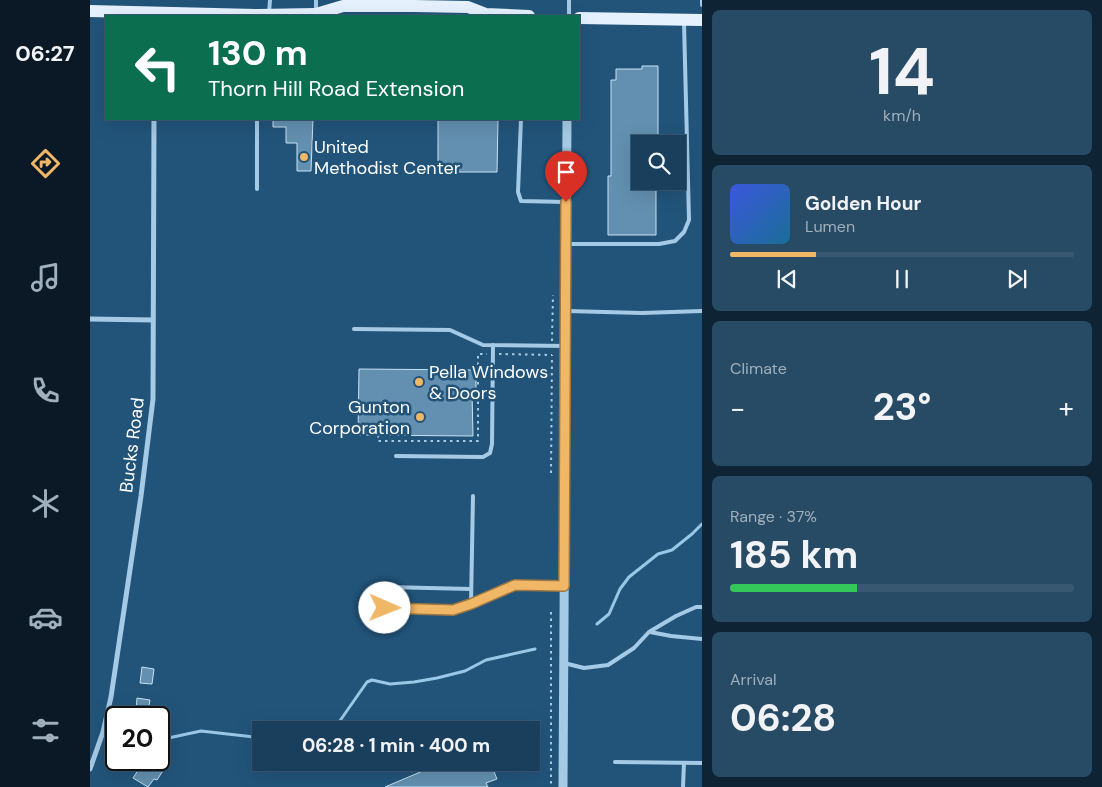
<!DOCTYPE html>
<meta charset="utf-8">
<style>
:root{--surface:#1a3f5c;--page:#274a65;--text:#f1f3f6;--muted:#9fafbb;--line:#385872;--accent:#f0b767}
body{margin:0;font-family:"DM Sans",sans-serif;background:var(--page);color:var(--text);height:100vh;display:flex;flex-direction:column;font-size:19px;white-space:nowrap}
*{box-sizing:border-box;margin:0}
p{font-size:16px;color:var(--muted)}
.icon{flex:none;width:28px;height:28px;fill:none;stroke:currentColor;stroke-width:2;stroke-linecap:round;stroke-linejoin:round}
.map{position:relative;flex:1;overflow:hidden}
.drawer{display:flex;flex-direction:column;gap:10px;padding:10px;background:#0e2333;width:400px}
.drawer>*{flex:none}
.banner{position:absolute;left:15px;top:15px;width:475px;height:105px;border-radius:0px;box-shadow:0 5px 20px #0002,0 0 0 1px var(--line);background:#0b6e4f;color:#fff;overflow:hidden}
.buttons{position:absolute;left:541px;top:135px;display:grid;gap:10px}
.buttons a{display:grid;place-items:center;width:55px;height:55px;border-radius:0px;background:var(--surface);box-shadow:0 5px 20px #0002,0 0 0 1px var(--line);font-size:25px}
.speed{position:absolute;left:15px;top:706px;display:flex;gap:10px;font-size:25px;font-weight:700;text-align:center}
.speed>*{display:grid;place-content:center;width:65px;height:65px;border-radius:50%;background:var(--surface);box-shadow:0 5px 20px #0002,0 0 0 1px var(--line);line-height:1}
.speed .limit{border:2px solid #111;border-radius:8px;background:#fff;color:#111}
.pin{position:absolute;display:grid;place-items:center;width:42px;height:42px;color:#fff;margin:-51px -21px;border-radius:50% 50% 50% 0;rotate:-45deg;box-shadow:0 0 5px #0007}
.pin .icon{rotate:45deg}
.me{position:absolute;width:55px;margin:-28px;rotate:91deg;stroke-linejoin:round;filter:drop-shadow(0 0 4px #0008)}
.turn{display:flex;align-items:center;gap:18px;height:105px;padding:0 20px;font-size:22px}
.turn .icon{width:65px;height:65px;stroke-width:2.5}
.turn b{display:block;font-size:35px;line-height:42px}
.big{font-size:38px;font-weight:700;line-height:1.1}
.drawer .card{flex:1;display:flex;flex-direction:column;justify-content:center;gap:8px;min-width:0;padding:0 18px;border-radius:8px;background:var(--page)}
.drawer .dial{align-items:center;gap:0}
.dial b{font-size:65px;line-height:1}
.song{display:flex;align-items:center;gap:15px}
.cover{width:60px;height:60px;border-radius:8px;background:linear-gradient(135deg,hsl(230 70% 55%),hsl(200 70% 35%))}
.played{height:5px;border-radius:2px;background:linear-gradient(90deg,var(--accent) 25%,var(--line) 25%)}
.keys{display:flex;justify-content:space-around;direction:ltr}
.heat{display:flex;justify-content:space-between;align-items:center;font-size:28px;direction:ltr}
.charge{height:8px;border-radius:4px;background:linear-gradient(90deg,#34c759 37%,var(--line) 0)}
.trip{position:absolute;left:162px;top:721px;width:288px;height:50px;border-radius:0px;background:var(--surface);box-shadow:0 5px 20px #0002,0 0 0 1px var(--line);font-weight:700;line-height:50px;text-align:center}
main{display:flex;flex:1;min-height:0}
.tab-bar{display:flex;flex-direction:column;width:90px;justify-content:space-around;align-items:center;background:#0a1925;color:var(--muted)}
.tab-bar .icon{width:35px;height:35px}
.tab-bar .active{color:var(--accent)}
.tab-bar b{font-size:22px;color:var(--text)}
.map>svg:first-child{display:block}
</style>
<main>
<nav class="tab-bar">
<b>06:27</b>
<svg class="icon active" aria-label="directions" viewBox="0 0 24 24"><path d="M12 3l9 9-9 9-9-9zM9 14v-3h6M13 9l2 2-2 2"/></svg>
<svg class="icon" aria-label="music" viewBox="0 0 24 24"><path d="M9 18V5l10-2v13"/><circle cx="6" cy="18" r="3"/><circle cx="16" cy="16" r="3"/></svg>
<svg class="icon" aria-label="phone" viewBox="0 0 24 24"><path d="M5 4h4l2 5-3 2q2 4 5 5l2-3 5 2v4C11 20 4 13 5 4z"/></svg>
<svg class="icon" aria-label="climate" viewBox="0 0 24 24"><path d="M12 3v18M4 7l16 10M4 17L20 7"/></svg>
<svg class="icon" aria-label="car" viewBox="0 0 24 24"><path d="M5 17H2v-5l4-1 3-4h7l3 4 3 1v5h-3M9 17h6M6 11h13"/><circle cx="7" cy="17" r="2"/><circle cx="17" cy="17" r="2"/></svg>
<svg class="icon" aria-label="filters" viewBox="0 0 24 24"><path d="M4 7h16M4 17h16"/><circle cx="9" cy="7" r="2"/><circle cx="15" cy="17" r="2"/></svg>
</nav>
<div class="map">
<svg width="612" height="787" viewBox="0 0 612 787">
<rect width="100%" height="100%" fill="#22547a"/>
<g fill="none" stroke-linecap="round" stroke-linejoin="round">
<g stroke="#99c7e6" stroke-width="3">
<polyline points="507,624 519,614 530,589 539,577 568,554 582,550 602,534 612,524"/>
<polyline points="221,730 228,726 242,728 247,725 277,682 282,680 300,684 324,682 347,678 375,671 396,660 445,649"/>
<polyline points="69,740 111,731 164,737 171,740"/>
<polyline points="25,750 26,749"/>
</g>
</g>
<g fill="#6390b0" stroke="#c8e2f4">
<polygon points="552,66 568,66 568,144 550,144 550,181 566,181 566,235 518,235 518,176 521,176 521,80 526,80 526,69 552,69"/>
<polygon points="183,119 223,119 221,171 207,171 207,143 196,143 196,127 183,127"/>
<polygon points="348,119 408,119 407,172 348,172"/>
<polygon points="269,369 386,370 386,392 382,392 383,436 268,435"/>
<polygon points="52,667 64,669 62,684 50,683"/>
<polygon points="47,698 60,700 58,711 46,710"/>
<polygon points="64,760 76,766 67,780 64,779 58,787 43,778 50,767 57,772"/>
<polygon points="354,762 400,762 407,779 396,783 398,787 295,787"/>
</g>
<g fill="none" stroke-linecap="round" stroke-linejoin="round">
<g stroke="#a5cae5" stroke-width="2" stroke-dasharray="2.5 4" stroke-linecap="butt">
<polyline points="462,341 463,295"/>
<polyline points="409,354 462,355"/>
<polyline points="288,435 288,441 388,441 388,354 397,354"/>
<polyline points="461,473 462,355"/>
<polyline points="461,612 461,787"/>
</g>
<g stroke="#a5cae5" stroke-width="4">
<polyline points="226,0 226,12"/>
<polyline points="612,0 612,5"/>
<polyline points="179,13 180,0"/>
<polyline points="479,16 479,0"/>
<polyline points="431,119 428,192 431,201 476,202"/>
<polyline points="167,189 167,119"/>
<polyline points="476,244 569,244 585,241 594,232 599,220 594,23"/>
<polyline points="477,311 552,313 612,311"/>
<polyline points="264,329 360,330 393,345 475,346"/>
<polyline points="306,456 393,457 400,453 402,444 403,345"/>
<polyline points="383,496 381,604 425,585 474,586"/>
<polyline points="381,604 363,610 295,608 296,587 381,589"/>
<polyline points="560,632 581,636 612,639"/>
<polyline points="474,663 494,668 518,665 544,648 559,632 586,616 606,607 612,607"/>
<polyline points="525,762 612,763"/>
<polyline points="593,787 594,763"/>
</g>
<g stroke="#a5cae5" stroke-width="5">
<polyline points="0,319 63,320"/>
<polyline points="0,769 13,732 21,697 51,496 63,399 64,119"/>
</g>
<polyline stroke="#a5cae5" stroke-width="9" points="473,787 477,119"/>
<g stroke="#e5f1fc" stroke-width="12">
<polyline points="0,11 168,15 226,14 235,16"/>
<polyline points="226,14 253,6 324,6 378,7 396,14 439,16"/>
<polyline points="489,18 612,20"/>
</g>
</g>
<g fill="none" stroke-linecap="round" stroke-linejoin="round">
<defs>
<polyline id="route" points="295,608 363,610 381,604 425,585 474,586 476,202"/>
</defs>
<use href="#route" stroke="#9c7743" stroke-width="12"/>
<use href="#route" stroke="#f0b767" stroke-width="9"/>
</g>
<g fill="#f0b767" stroke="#22547a" stroke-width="2">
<circle cx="214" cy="157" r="5"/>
<circle cx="329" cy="382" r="5"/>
<circle cx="330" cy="417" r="5"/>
</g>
<g text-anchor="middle" stroke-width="5" stroke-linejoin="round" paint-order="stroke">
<g font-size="18" fill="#fff" stroke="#22547a" text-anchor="start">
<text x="224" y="153">United<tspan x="224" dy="21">Methodist Center</tspan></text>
<text x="339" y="378">Pella Windows<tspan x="339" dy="21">&amp; Doors</tspan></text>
<text x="320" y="413" text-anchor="end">Gunton<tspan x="320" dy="21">Corporation</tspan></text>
</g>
<g font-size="18" fill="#fff" stroke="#22547a">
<text transform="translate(42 445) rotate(-83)" y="6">Bucks Road</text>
</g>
</g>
</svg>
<div class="buttons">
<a><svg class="icon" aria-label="search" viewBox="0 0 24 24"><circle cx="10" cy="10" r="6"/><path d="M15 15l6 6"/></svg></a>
</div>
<div class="speed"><div class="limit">20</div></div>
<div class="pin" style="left:476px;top:202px;background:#d93025"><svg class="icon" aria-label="arrive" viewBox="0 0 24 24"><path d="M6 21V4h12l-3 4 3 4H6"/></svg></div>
<svg class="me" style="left:295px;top:608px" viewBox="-20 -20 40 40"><circle r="19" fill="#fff"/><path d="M0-13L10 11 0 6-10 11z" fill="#f0b767"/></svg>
<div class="trip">06:28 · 1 min · 400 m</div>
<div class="banner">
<div class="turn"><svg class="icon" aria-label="left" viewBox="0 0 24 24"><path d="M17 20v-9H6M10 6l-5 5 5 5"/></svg><div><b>130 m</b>Thorn Hill Road Extension</div></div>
</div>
</div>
<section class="drawer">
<div class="card dial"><b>14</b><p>km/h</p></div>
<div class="card">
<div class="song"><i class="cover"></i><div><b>Golden Hour</b><p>Lumen</p></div></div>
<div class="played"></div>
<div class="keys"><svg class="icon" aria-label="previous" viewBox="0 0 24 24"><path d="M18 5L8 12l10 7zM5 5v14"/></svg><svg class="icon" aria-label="pause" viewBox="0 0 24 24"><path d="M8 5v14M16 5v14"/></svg><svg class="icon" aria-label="next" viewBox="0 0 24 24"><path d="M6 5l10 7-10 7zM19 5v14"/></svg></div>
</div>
<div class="card"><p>Climate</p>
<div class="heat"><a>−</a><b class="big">23°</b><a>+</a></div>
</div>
<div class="card"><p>Range · 37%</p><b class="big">185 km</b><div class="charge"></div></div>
<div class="card"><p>Arrival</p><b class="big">06:28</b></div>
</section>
</main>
